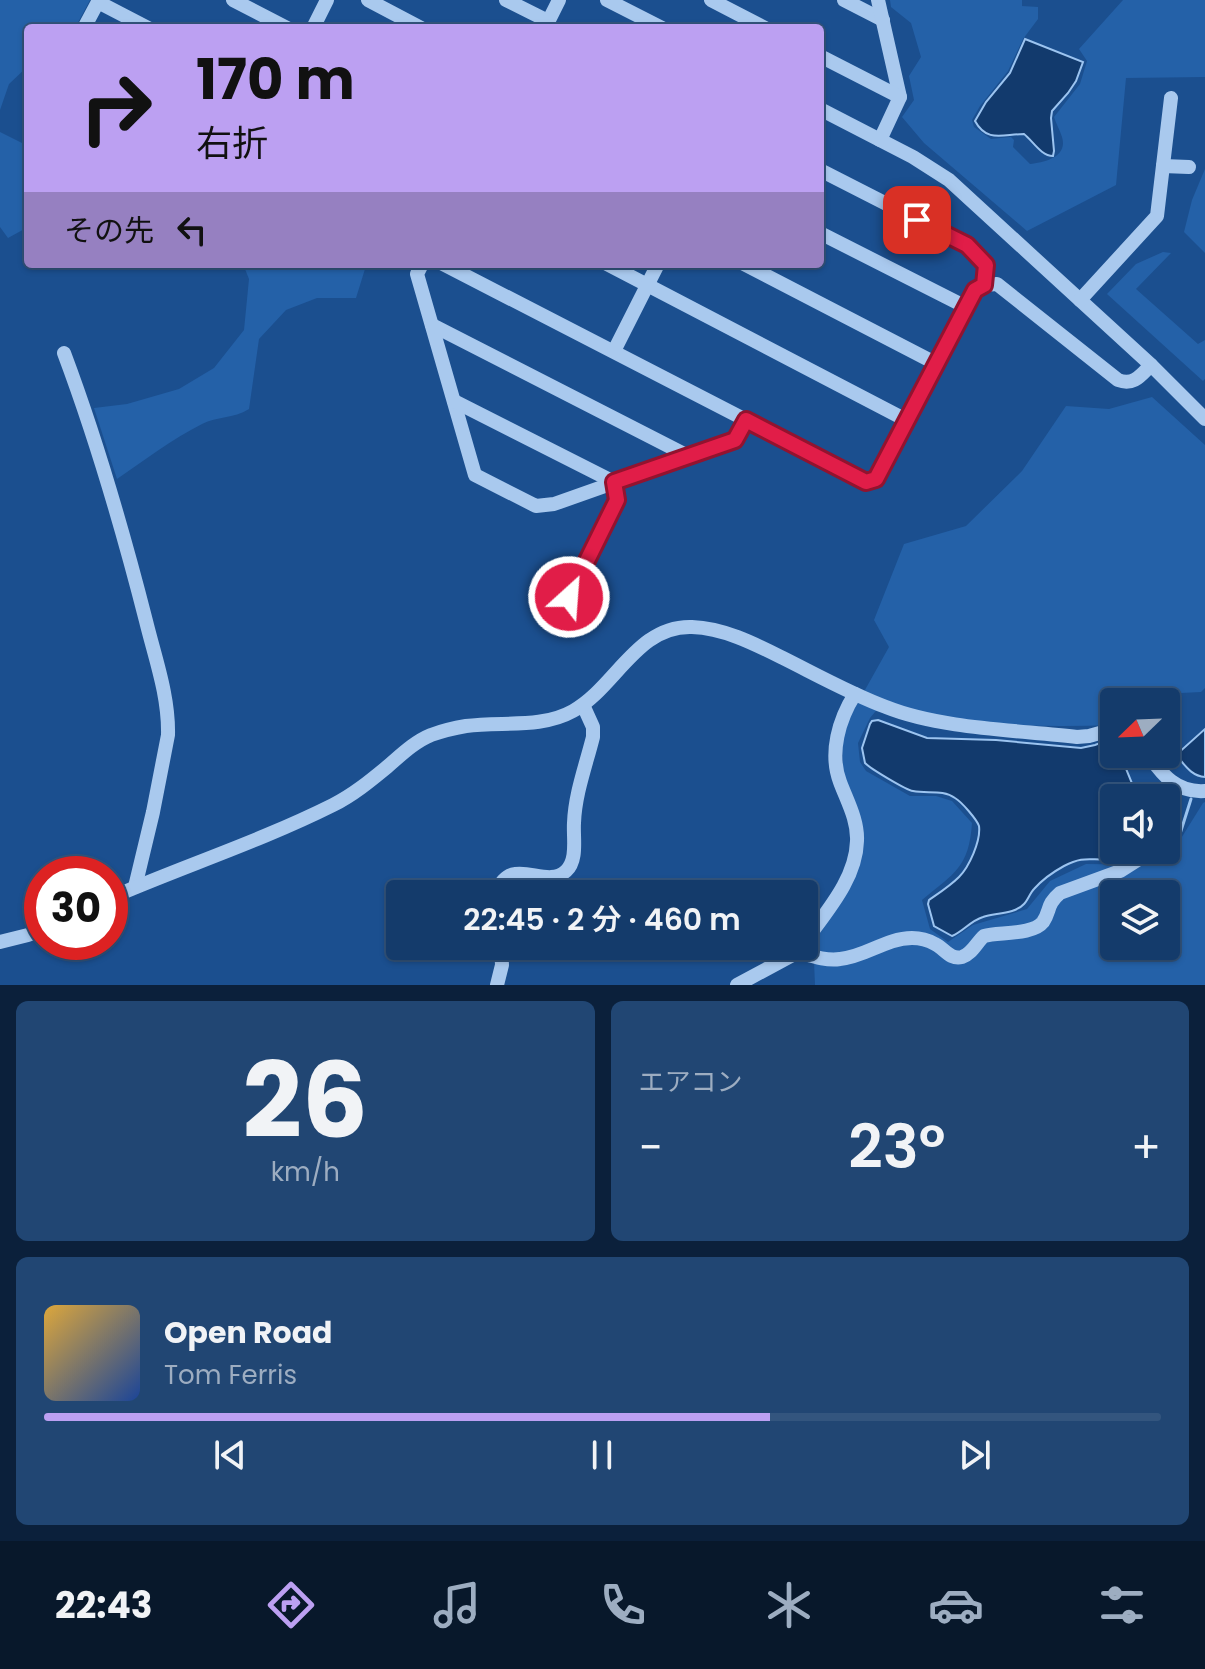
<!DOCTYPE html>
<html lang="ja">
<meta charset="utf-8">
<style>
:root{--surface:#143b6b;--page:#214673;--text:#f1f3f6;--muted:#9dadc1;--line:#33557e;--accent:#bca0f2}
body{margin:0;font-family:Poppins,"Noto Sans JP",sans-serif;background:var(--page);color:var(--text);height:100vh;display:flex;flex-direction:column;font-size:30px;white-space:nowrap}
*{box-sizing:border-box;margin:0}
p{font-size:26px;color:var(--muted)}
.icon{flex:none;width:44px;height:44px;fill:none;stroke:currentColor;stroke-width:2;stroke-linecap:round;stroke-linejoin:round}
.map{position:relative;height:985px;overflow:hidden}
.details{display:flex;flex-direction:column;gap:16px;padding:16px;background:#0b203b;flex:1}
.details>*{flex:none}
.top-card{position:absolute;left:24px;top:24px;width:800px;height:244px;border-radius:8px;box-shadow:0 2px 6px #0004,0 0 0 2px var(--line);background:#bca0f2;color:#111;overflow:hidden}
.needle{width:52px;rotate:247deg}
.controls{position:absolute;left:1100px;top:688px;display:grid;gap:16px}
.controls a{display:grid;place-items:center;width:80px;height:80px;border-radius:8px;background:var(--surface);box-shadow:0 2px 6px #0004,0 0 0 2px var(--line);font-size:40px}
.speed{position:absolute;left:24px;top:856px;display:flex;gap:16px;font-size:40px;font-weight:700;text-align:center}
.speed>*{display:grid;place-content:center;width:104px;height:104px;border-radius:50%;background:var(--surface);box-shadow:0 2px 6px #0004,0 0 0 2px var(--line);line-height:1}
.speed .limit{border:12px solid #d22;background:#fff;color:#111}
.pin{position:absolute;display:grid;place-items:center;width:68px;height:68px;color:#fff;margin:-34px;border-radius:16px;box-shadow:0 4px 12px #0006}
.me{position:absolute;width:88px;margin:-44px;rotate:26deg;stroke-linejoin:round;filter:drop-shadow(0 0 6px #0008)}
.turn{display:flex;align-items:center;gap:28px;height:168px;padding:0 40px;font-size:36px}
.turn .icon{width:104px;height:104px;stroke-width:2.5}
.turn b{display:block;font-size:56px;line-height:68px}
.then{display:flex;align-items:center;height:76px;padding:0 40px;background:#0003;gap:16px;font-size:30px}
.big{font-size:60px;font-weight:600;line-height:1.1}
.details .tile{flex:1;display:flex;flex-direction:column;justify-content:center;gap:12px;min-width:0;padding:0 28px;border-radius:12px;background:var(--page)}
.details .dial{align-items:center;gap:0}
.dial b{font-size:104px;line-height:1}
.song{display:flex;align-items:center;gap:24px}
.cover{width:96px;height:96px;border-radius:12px;background:linear-gradient(135deg,hsl(40 70% 55%),hsl(220 70% 35%))}
.played{height:8px;border-radius:4px;background:linear-gradient(90deg,var(--accent) 65%,var(--line) 65%)}
.keys{display:flex;justify-content:space-around;direction:ltr}
.heat{display:flex;justify-content:space-between;align-items:center;font-size:44px;direction:ltr}
.details .tiles{flex:1;display:grid;gap:16px;grid-template-columns:1fr 1fr}
.tile:last-child{grid-column:span 2}
.trip{position:absolute;left:386px;top:880px;width:432px;height:80px;border-radius:8px;background:var(--surface);box-shadow:0 2px 6px #0004,0 0 0 2px var(--line);font-weight:600;line-height:80px;text-align:center}
.dock{display:flex;height:128px;justify-content:space-around;align-items:center;background:#08182b;color:var(--muted)}
.dock .icon{width:56px;height:56px}
.dock .selected{color:var(--accent)}
.dock b{font-size:36px;color:var(--text)}
.map>svg:first-child{display:block}
</style>
<div class="map">
<svg width="1205" height="985" viewBox="0 0 1205 985">
<rect width="100%" height="100%" fill="#1b4f8f"/>
<g fill="#2461a8" fill-rule="evenodd">
<polygon points="0,0 90,0 75,28 28,28 28,66 9,84 0,110"/>
<path d="M 890,0 L 1022,0 L 1022,6 L 1038,7 L 1038,19 L 1023,39 L 1008,71 L 980,106 L 972,120 L 974,127 L 991,139 L 1011,137 L 1014,140 L 1013,147 L 1030,164 C 1045,162 1068,157 1062,137 C 1060,130 1056,124 1054,117 L 1080,84 L 1087,61 L 1079,49 L 1123,0 L 1205,0 L 1205,77 L 1126,78 L 1116,185 L 1027,231 L 924,143 L 902,117 L 914,100 L 909,76 L 921,57 L 911,23 L 891,7 Z"/>
<polygon points="0,132 28,146 28,227 8,238 0,227"/>
<polygon points="1205,169 1205,253 1184,232 1192,200"/>
<polygon points="1163,252 1171,253 1136,289 1198,344 1205,340 1205,379 1203,381 1107,294 1136,264"/>
<path d="M 243,264 L 355,264 L 365,269 L 356,298 L 317,298 L 286,310 L 259,339 L 249,409 C 233,419 217,416 202,424 C 172,439 145,460 117,479 L 94,408 L 127,404 L 179,389 L 214,368 L 244,330 L 249,279 Z"/>
<path d="M 1152,397 L 1205,445 L 1205,688 L 1201,692 L 1161,694 L 1156,702 L 1114,702 L 1114,725 C 1052,727 987,727 926,714 C 912,711 898,706 884,701 L 870,718 L 858,743 L 860,762 L 866,771 L 910,796 L 936,796 L 952,801 L 972,823 C 969,868 954,873 922,900 L 930,929 L 948,942 L 973,925 L 1027,909 L 1050,881 L 1086,864 L 1156,865 L 1180,840 L 1203,803 L 1205,802 L 1205,985 L 815,985 L 813,938 L 855,870 L 843,770 L 842,731 L 889,647 L 874,620 L 904,544 L 966,526 L 1022,471 L 1066,406 L 1109,409 ZM 1114,894 L 1166,894 L 1166,946 L 1114,946 Z"/>
</g>
<g fill="#123a6d" stroke="#9cc4f0" stroke-width="2">
<path d="M 1025,39 L 1083,62 L 1076,81 L 1068,93 L 1052,111 L 1051,118 L 1054,151 L 1053,156 C 1041,156 1033,141 1024,134 C 1003,134 987,143 975,121 L 986,102 L 1010,73 Z"/>
<path d="M 878,720 L 927,738 L 996,740 L 1081,748 L 1095,745 L 1113,738 L 1114,754 L 1120,754 L 1138,798 L 1114,798 L 1114,850 L 1134,850 C 1127,854 1120,858 1112,859 C 1090,861 1085,855 1064,866 C 1053,872 1042,880 1034,889 C 1030,893 1028,900 1024,904 C 1015,914 995,913 983,917 C 970,921 964,931 952,936 L 934,926 L 928,904 L 929,900 C 939,893 950,886 959,877 C 969,867 981,841 979,826 C 977,820 962,802 955,798 C 943,789 927,794 913,791 C 906,790 871,769 865,763 L 862,748 L 870,724 L 872,721 Z"/>
<path d="M 1205,729 L 1205,777 C 1191,776 1185,765 1176,755 Z"/>
</g>
<g fill="none" stroke-linecap="round" stroke-linejoin="round">
<polyline stroke="#9cc4f0" stroke-width="3" points="1166,841 1172,841 1179,837 1191,799"/>
<g stroke="#a9c9ee" stroke-width="14">
<polyline points="233,0 287,28"/>
<polyline points="368,0 421,28"/>
<polyline points="506,0 548,21"/>
<polyline points="607,0 662,28"/>
<polyline points="711,0 765,28"/>
<polyline points="844,0 883,20"/>
<polyline points="878,0 900,97 880,140"/>
<polyline points="98,2 148,28"/>
<polyline points="84,28 99,0"/>
<polyline points="313,28 327,0"/>
<polyline points="545,28 559,0"/>
<polyline points="820,56 900,97"/>
<polyline points="820,109 913,157 949,180 1151,365 1205,419"/>
<polyline points="1163,166 1189,167"/>
<polyline points="820,170 967,245 986,265 984,285"/>
<polyline points="820,233 966,307"/>
<polyline points="422,264 417,274 475,475 536,506 554,504 735,440 746,420"/>
<path d="M 443,264 L 866,482 L 876,479 L 975,290 L 984,285 L 997,284 L 1118,380 C 1134,386 1141,375 1151,365"/>
<polyline points="607,264 908,421"/>
<polyline points="744,264 937,364"/>
<polyline points="1080,300 1157,216 1171,98"/>
<polyline points="432,325 688,456"/>
<polyline points="614,351 658,264"/>
<path d="M 64,353 C 97,441 123,531 146,621 C 155,658 169,696 168,735 L 153,812 L 135,887"/>
<polyline points="454,401 614,482 617,500 569,597"/>
<path d="M 1148,754 C 1162,775 1177,793 1205,791"/>
<polyline points="1166,813 1174,784"/>
<path d="M 496,894 C 510,852 545,891 566,871 C 578,860 573,838 574,823 C 575,794 586,765 593,737 L 593,727 L 583,705"/>
<path d="M 110,898 C 184,866 261,841 333,805 C 353,795 370,781 387,767 C 401,755 414,742 431,735 C 442,731 454,728 466,726 C 501,721 541,729 573,711 C 616,687 637,625 692,627 C 724,628 755,644 783,658 C 817,675 851,694 886,707 C 941,729 1018,730 1077,737 L 1089,736 L 1114,729"/>
<polyline points="0,942 28,935 42,930"/>
<path d="M 804,943 C 825,913 856,880 857,841 C 858,820 847,801 840,782 C 829,753 839,719 855,694"/>
<path d="M 798,952 C 812,956 826,961 840,959 C 865,957 886,938 912,938 C 919,938 928,940 935,944 C 945,949 950,960 962,957 C 972,954 977,942 984,936 C 999,932 1033,935 1043,922 C 1051,910 1046,905 1060,893 L 1120,871 L 1153,850"/>
<polyline points="497,985 502,965 501,946"/>
<polyline points="737,985 798,952 802,946"/>
</g>
</g>
<g fill="none" stroke-linecap="round" stroke-linejoin="round">
<defs>
<polyline id="route" points="569,597 617,500 614,482 735,440 746,420 866,482 876,479 975,290 984,285 986,265 967,245 917,220"/>
</defs>
<use href="#route" stroke="#92132f" stroke-width="20"/>
<use href="#route" stroke="#e11d48" stroke-width="14"/>
</g>
</svg>
<div class="controls">
<a><svg class="needle" viewBox="-14 -14 28 28"><path d="M0-13l5 13h-10z" fill="#e53935"/><path d="M0 13l5-13h-10z" fill="#9dadc1"/></svg></a>
<a><svg class="icon" aria-label="sound" viewBox="0 0 24 24"><path d="M4 9h4l5-4v14l-5-4H4zM17 9q2 3 0 6"/></svg></a>
<a><svg class="icon" aria-label="layers" viewBox="0 0 24 24"><path d="M12 4l9 5-9 5-9-5zM3 14l9 5 9-5"/></svg></a>
</div>
<div class="speed"><div class="limit">30</div></div>
<div class="pin" style="left:917px;top:220px;background:#d93025"><svg class="icon" aria-label="arrive" viewBox="0 0 24 24"><path d="M6 21V4h12l-3 4 3 4H6"/></svg></div>
<svg class="me" style="left:569px;top:597px" viewBox="-20 -20 40 40"><circle r="17" fill="#e11d48" stroke="#fff" stroke-width="3"/><path d="M0-11L8 9 0 5-8 9z" fill="#fff"/></svg>
<div class="trip">22:45 · 2 分 · 460 m</div>
<div class="top-card">
<div class="turn"><svg class="icon" aria-label="right" viewBox="0 0 24 24"><path d="M7 20v-9h11M14 6l5 5-5 5"/></svg><div><b>170 m</b>右折</div></div>
<div class="then">その先<svg class="icon" aria-label="left" viewBox="0 0 24 24"><path d="M17 20v-9H6M10 6l-5 5 5 5"/></svg></div>
</div>
</div>
<section class="details">
<div class="tiles">
<div class="tile dial"><b>26</b><p>km/h</p></div>
<div class="tile"><p>エアコン</p>
<div class="heat"><a>−</a><b class="big">23°</b><a>+</a></div>
</div>
<div class="tile">
<div class="song"><i class="cover"></i><div><b>Open Road</b><p>Tom Ferris</p></div></div>
<div class="played"></div>
<div class="keys"><svg class="icon" aria-label="previous" viewBox="0 0 24 24"><path d="M18 5L8 12l10 7zM5 5v14"/></svg><svg class="icon" aria-label="pause" viewBox="0 0 24 24"><path d="M8 5v14M16 5v14"/></svg><svg class="icon" aria-label="next" viewBox="0 0 24 24"><path d="M6 5l10 7-10 7zM19 5v14"/></svg></div>
</div>
</div>
</section>
<nav class="dock">
<b>22:43</b>
<svg class="icon selected" aria-label="directions" viewBox="0 0 24 24"><path d="M12 3l9 9-9 9-9-9zM9 14v-3h6M13 9l2 2-2 2"/></svg>
<svg class="icon" aria-label="music" viewBox="0 0 24 24"><path d="M9 18V5l10-2v13"/><circle cx="6" cy="18" r="3"/><circle cx="16" cy="16" r="3"/></svg>
<svg class="icon" aria-label="phone" viewBox="0 0 24 24"><path d="M5 4h4l2 5-3 2q2 4 5 5l2-3 5 2v4C11 20 4 13 5 4z"/></svg>
<svg class="icon" aria-label="climate" viewBox="0 0 24 24"><path d="M12 3v18M4 7l16 10M4 17L20 7"/></svg>
<svg class="icon" aria-label="car" viewBox="0 0 24 24"><path d="M5 17H2v-5l4-1 3-4h7l3 4 3 1v5h-3M9 17h6M6 11h13"/><circle cx="7" cy="17" r="2"/><circle cx="17" cy="17" r="2"/></svg>
<svg class="icon" aria-label="filters" viewBox="0 0 24 24"><path d="M4 7h16M4 17h16"/><circle cx="9" cy="7" r="2"/><circle cx="15" cy="17" r="2"/></svg>
</nav>
